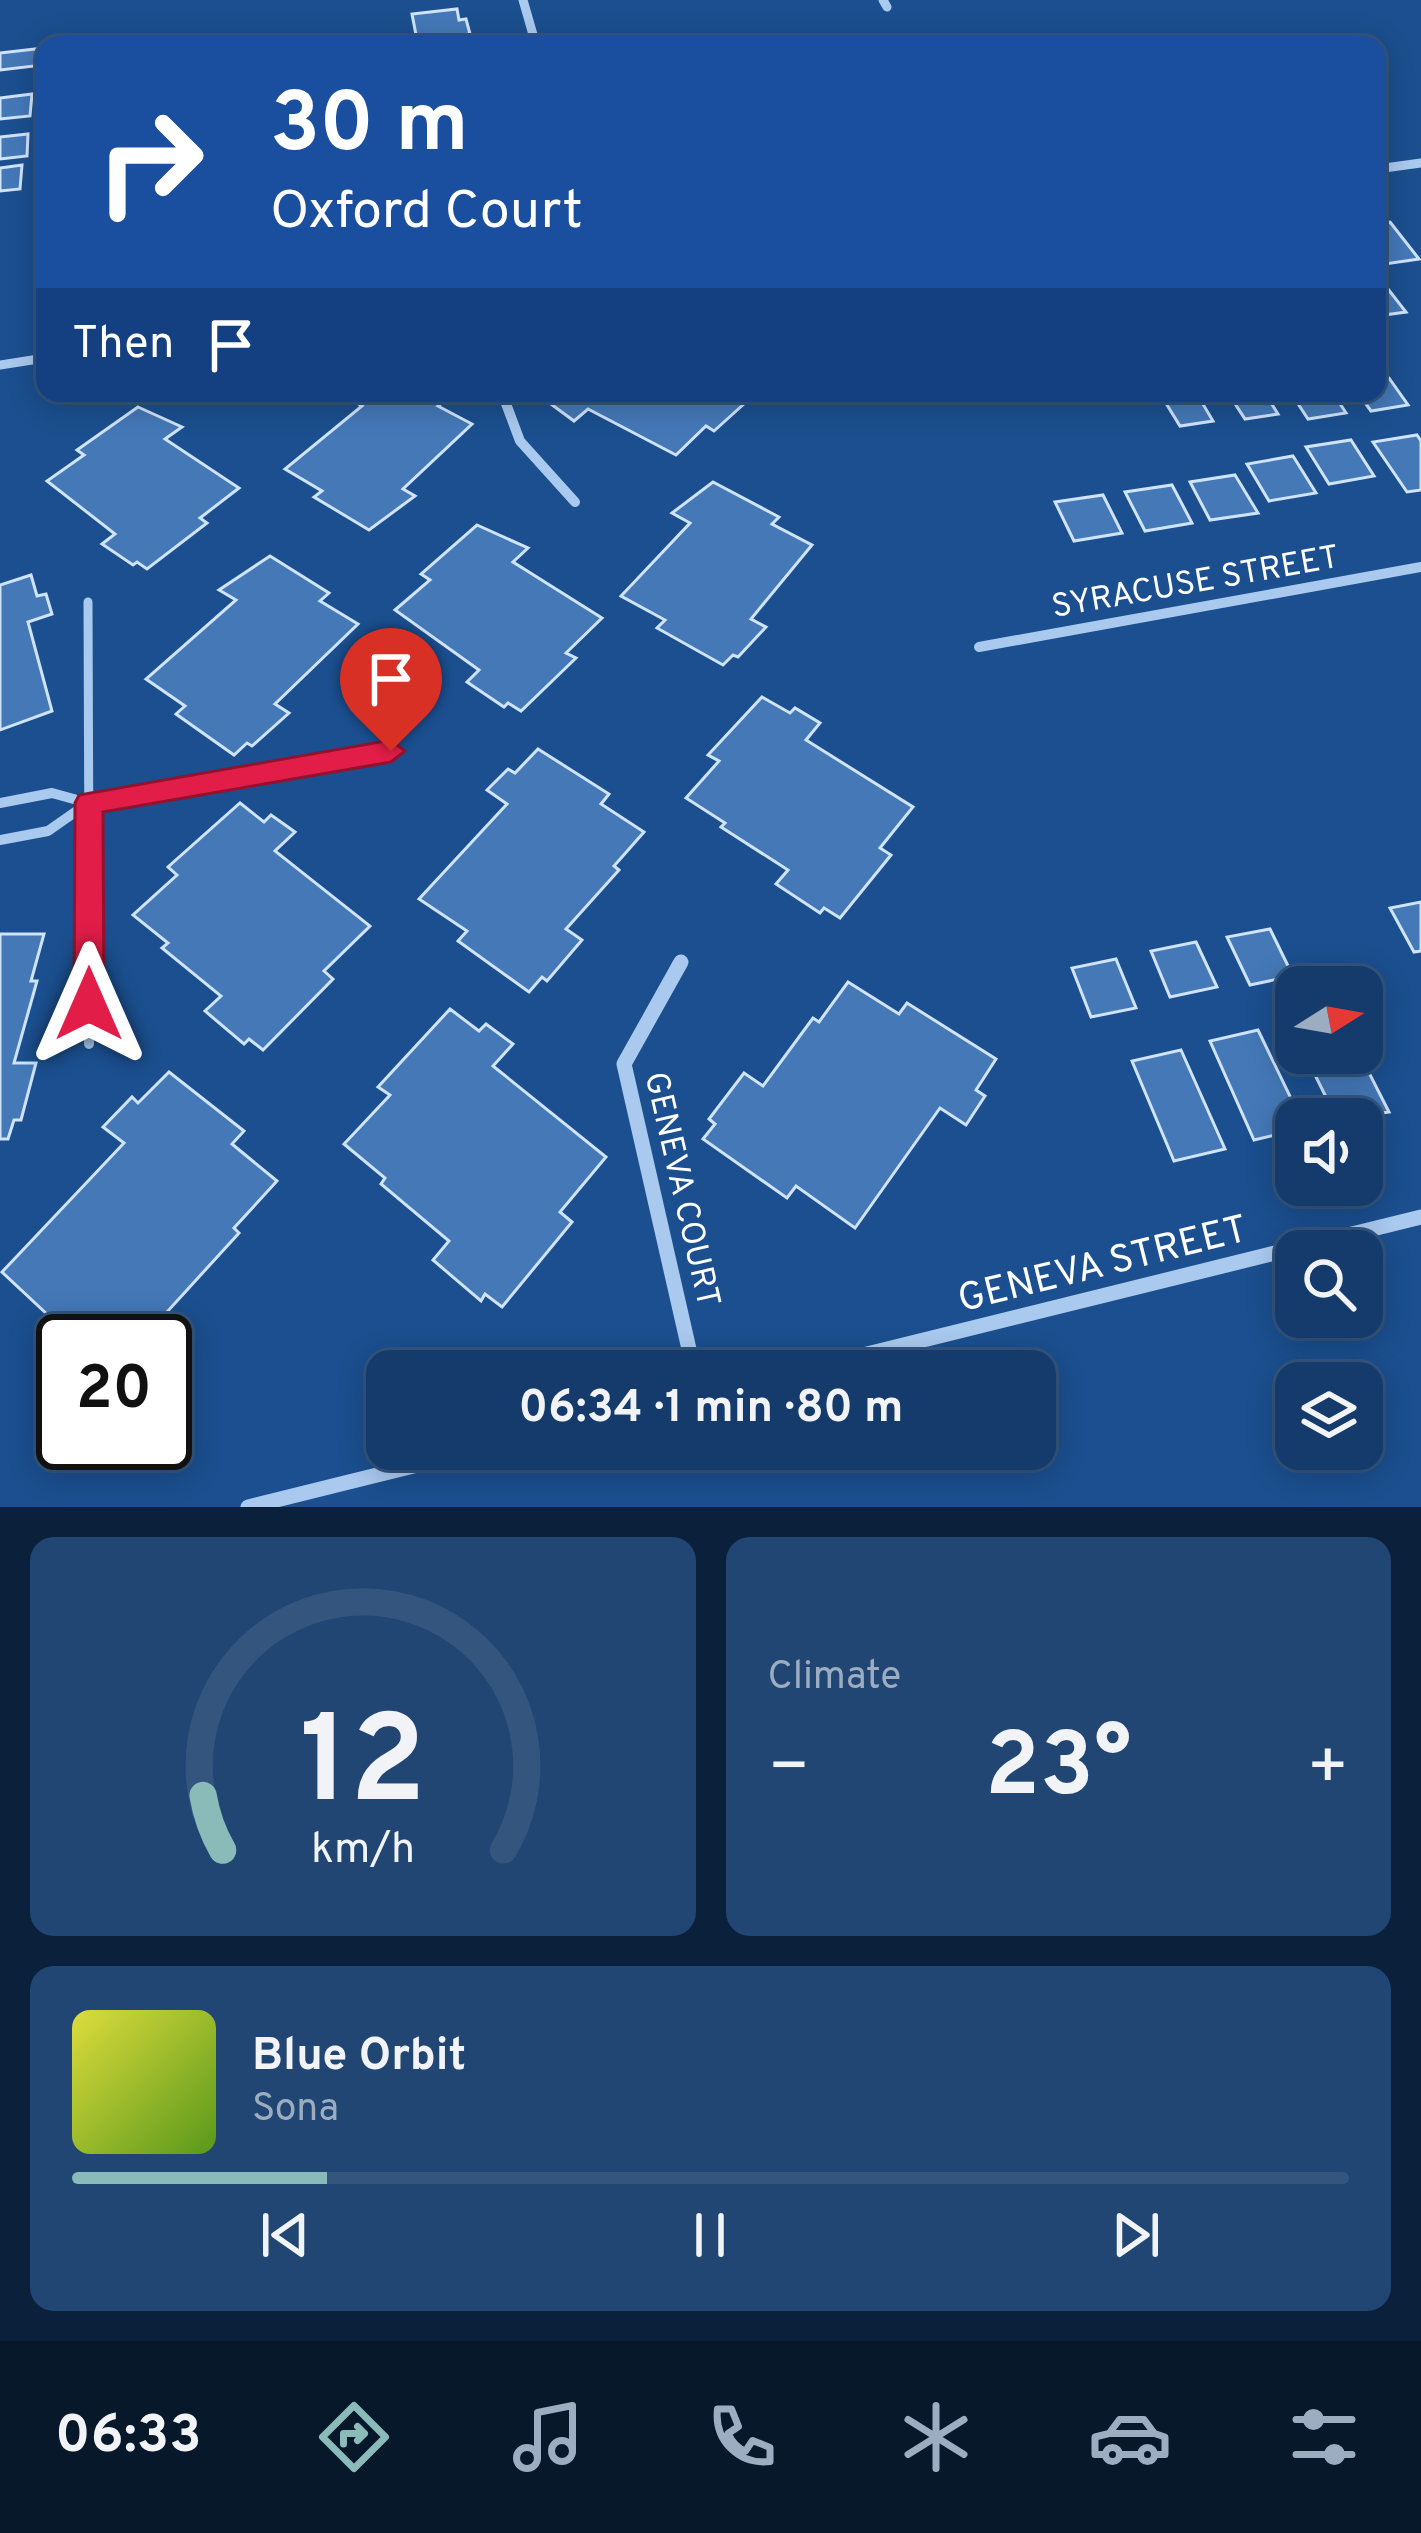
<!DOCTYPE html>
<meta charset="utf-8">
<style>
:root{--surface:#143b6b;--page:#214673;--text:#f1f3f6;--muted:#9dadc1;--line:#33557e;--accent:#8bbbb9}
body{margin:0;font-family:Overpass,sans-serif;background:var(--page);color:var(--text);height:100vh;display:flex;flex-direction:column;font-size:45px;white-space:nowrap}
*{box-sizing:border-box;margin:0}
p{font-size:39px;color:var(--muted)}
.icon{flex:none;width:66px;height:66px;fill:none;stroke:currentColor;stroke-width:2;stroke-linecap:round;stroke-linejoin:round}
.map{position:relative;height:1507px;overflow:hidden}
.details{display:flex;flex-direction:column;gap:30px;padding:30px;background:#0b203b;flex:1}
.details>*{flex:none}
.guide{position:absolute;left:36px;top:36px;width:1350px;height:366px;border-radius:24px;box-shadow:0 6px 30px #0003,0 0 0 3px var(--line);background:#1a4fa0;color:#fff;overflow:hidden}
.needle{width:78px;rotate:79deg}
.buttons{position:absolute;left:1275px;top:966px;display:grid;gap:24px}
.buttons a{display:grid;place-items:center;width:108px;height:108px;border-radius:24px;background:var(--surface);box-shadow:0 6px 30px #0003,0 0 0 3px var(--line);font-size:60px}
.speed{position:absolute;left:36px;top:1314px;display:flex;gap:24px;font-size:60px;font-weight:700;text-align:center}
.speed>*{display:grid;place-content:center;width:156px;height:156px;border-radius:50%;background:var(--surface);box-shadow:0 6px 30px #0003,0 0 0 3px var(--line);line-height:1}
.speed .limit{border:6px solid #111;border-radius:18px;background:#fff;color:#111}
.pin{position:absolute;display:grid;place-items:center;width:102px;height:102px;color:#fff;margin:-123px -51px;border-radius:50% 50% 50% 0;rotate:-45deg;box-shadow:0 0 12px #0007}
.pin .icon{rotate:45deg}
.me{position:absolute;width:132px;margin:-66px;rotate:0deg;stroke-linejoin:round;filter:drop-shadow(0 0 9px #0008)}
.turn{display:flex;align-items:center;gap:42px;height:252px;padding:0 36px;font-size:54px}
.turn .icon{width:156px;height:156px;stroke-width:2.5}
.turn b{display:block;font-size:84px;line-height:102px}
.then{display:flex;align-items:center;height:114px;padding:0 36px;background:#0003;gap:24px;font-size:45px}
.big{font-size:90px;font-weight:700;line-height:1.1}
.details .card{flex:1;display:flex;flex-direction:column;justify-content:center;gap:18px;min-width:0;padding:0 42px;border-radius:24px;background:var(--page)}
.details .dial{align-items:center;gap:0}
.dial svg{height:312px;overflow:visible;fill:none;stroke:var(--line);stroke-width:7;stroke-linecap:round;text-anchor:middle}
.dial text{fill:var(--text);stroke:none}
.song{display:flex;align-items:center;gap:36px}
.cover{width:144px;height:144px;border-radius:18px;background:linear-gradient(135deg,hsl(60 70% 55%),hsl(90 70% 35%))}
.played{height:12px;border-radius:6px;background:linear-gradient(90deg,var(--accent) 20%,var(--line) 20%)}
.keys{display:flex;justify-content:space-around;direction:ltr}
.heat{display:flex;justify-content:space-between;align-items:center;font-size:66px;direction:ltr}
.details .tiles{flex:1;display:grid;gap:30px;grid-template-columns:1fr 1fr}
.card:last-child{grid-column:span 2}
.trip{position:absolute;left:366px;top:1350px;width:690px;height:120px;border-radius:24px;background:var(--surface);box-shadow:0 6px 30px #0003,0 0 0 3px var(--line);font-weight:700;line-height:120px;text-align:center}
.menu{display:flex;height:192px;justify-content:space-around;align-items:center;background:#08182b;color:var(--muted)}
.menu .icon{width:84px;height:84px}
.menu .on{color:var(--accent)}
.menu b{font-size:54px;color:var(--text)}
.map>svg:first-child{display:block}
</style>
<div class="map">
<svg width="1421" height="1507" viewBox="0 0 1421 1507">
<rect width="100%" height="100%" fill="#1b4f8f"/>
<g fill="#4478b7" stroke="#cfe3fa" stroke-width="3">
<polygon points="457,9 459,20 466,19 470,34 417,40 412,14"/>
<polygon points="44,48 43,65 0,70 0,53"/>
<polygon points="32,94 30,116 0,119 0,98"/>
<polygon points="28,134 27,156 0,159 0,137"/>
<polygon points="22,165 20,189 0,191 0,168"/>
<polygon points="1390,222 1419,259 1385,264 1377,254 1377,223"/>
<polygon points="1388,289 1406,312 1377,316 1377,290"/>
<polygon points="1389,378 1408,405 1371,411 1358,393 1377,393 1377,379"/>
<polygon points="350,393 434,393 446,400 438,406 472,424 403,489 415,496 369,530 314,497 322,491 285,469 362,406 346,397"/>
<polygon points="536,393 756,393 714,431 706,426 676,455 588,409 574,421"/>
<polygon points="1228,393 1265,393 1278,414 1245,419"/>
<polygon points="1291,393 1333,393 1346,413 1308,419"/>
<polygon points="1197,394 1213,421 1180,426 1164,400"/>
<polygon points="138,407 182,427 165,439 239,488 200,518 207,523 147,569 137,562 133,565 102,544 115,534 47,481 84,455 77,450"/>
<polygon points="1417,435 1421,441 1421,490 1407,492 1373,442"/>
<polygon points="1351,440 1374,476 1329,484 1306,447"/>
<polygon points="1293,456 1316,493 1269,501 1247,464"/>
<polygon points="1235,475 1258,513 1210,520 1190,482"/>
<polygon points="713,482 779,517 772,524 812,545 751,619 766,627 738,657 733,655 723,665 657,628 665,620 621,596 690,523 672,513"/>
<polygon points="1172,485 1192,523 1145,531 1125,492"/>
<polygon points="1103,495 1122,533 1074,541 1055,502"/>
<polygon points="477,525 528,548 513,562 602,618 566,653 576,658 521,711 508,703 504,707 467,682 479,670 395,610 430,580 421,574"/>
<polygon points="270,556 329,593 320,601 358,624 275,704 289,713 252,746 247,743 234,755 176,714 185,706 146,679 236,600 219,590"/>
<polygon points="31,575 37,596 46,594 52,614 28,622 52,711 0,730 0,585"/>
<polygon points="762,697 790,713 795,708 820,723 806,740 913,807 880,848 891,855 840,918 824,908 820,913 776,884 788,870 721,827 725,823 686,798 719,761 708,755"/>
<polygon points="538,749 609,794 601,804 644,832 614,866 619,870 566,929 582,940 547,981 542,977 529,992 458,941 467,931 419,899 507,804 487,790 508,769 515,773"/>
<polygon points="240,803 264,822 271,815 295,832 275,851 370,926 324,971 333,979 263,1050 249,1039 244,1044 205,1011 221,996 162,948 168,943 133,915 177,875 168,867"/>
<polygon points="1421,902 1421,951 1414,952 1390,908"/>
<polygon points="1270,929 1293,976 1250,985 1227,937"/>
<polygon points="0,934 44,934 31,981 37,981 14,1063 36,1063 21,1120 14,1120 8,1139 0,1139"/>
<polygon points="1196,942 1217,987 1170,997 1151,951"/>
<polygon points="1116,959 1136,1008 1091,1017 1072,968"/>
<polygon points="848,982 899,1014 907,1003 996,1059 976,1090 985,1096 966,1125 940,1108 855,1228 796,1186 787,1198 703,1139 715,1124 709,1119 744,1073 763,1086 813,1018 819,1022"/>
<polygon points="450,1009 479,1031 486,1024 513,1044 493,1066 606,1157 560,1212 572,1222 502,1307 485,1294 481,1301 433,1260 449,1241 381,1184 385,1178 344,1144 390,1095 378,1087"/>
<polygon points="1258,1030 1301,1119 1296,1119 1296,1130 1254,1140 1210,1041"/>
<polygon points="1181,1050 1225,1149 1174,1161 1132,1061"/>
<polygon points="1304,1053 1359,1053 1389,1112 1337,1119"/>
<polygon points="169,1072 244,1131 232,1144 277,1181 234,1228 239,1233 166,1313 184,1328 165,1349 165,1341 63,1341 63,1354 37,1330 50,1317 2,1272 124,1143 103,1127 132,1097 138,1103"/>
</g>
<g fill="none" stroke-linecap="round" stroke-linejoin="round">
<polyline stroke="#a9c9ee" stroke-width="9" points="88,602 89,879"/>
<polyline stroke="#a9c9ee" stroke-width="10" points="89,876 89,1044"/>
<g stroke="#a9c9ee" stroke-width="9">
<polyline points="523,0 536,45"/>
<polyline points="883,0 887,7"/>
<polyline points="1377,169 1421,163"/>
<polyline points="0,365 45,358"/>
</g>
<g stroke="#a9c9ee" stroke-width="10">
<polyline points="502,393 520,441 575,502"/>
<polyline points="979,647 1421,567"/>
<polyline points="0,803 52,793 88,803 391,751"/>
<polyline points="0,840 48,831 88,803"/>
</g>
<g stroke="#a9c9ee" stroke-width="15">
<polyline points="681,962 624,1064 694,1371"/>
<polyline points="798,1371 1421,1217"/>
<polyline points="248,1507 482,1449"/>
</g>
</g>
<polygon fill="#e11d48" stroke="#92132f" stroke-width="3" points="391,740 405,751 391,762 103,812 104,1004 100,1014 89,1018 78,1014 74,1004 75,803 79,795"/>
<g text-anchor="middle" stroke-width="10" stroke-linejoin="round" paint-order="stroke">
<g font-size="33" fill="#fff" stroke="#1b4f8f">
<text transform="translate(1195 580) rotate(-10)" y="12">SYRACUSE STREET</text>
<text transform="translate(684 1189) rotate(77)" y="12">GENEVA COURT</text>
</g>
<g font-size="39" fill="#fff" stroke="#1b4f8f">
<text transform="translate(1102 1262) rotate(-14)" y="14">GENEVA STREET</text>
</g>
</g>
</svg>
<div class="buttons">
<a><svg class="needle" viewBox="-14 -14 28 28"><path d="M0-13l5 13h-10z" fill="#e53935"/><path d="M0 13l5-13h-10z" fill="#9dadc1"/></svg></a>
<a><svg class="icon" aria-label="sound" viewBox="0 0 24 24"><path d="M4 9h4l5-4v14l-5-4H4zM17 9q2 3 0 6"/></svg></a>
<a><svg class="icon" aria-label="search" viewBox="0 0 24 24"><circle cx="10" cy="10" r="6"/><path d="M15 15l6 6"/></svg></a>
<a><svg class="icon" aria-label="layers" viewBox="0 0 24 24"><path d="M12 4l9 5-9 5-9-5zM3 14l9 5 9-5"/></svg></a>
</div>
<div class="speed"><div class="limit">20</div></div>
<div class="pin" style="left:391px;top:751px;background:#d93025"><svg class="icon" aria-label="arrive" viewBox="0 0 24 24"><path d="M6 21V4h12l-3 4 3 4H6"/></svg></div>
<svg class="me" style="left:89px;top:1004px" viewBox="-20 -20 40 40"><path d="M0-17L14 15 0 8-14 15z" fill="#e11d48" stroke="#fff" stroke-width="4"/></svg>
<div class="trip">06:34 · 1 min · 80 m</div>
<div class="guide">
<div class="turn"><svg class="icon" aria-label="right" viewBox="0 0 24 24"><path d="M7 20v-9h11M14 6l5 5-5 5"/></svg><div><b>30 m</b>Oxford Court</div></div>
<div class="then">Then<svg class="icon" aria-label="arrive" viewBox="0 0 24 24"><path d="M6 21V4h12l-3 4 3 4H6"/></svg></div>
</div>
</div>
<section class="details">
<div class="tiles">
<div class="card dial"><svg viewBox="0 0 100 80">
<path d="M14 69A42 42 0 1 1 86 69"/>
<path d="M14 69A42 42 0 0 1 9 55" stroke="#8bbbb9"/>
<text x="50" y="56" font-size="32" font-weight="700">12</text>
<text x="50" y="72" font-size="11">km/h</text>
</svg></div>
<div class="card"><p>Climate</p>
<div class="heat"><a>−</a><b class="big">23°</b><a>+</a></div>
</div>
<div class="card">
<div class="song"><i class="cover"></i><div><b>Blue Orbit</b><p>Sona</p></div></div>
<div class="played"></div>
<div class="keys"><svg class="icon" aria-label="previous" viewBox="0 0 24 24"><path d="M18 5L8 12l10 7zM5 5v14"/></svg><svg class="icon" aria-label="pause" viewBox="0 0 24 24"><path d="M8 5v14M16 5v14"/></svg><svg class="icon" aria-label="next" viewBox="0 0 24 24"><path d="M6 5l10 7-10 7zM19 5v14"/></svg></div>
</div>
</div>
</section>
<nav class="menu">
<b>06:33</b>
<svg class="icon on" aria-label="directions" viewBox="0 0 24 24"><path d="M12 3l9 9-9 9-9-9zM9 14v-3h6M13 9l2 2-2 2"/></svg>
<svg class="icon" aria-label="music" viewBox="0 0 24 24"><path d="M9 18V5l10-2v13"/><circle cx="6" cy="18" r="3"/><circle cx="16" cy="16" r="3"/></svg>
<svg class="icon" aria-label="phone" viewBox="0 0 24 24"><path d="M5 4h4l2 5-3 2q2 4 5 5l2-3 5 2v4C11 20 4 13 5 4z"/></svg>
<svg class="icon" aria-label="climate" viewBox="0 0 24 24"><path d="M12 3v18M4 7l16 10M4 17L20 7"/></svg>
<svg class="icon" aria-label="car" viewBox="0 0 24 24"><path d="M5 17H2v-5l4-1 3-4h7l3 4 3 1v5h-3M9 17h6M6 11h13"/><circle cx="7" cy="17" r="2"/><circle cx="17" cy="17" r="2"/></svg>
<svg class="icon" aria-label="filters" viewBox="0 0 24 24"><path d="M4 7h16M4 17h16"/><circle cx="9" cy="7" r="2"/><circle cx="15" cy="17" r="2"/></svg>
</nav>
